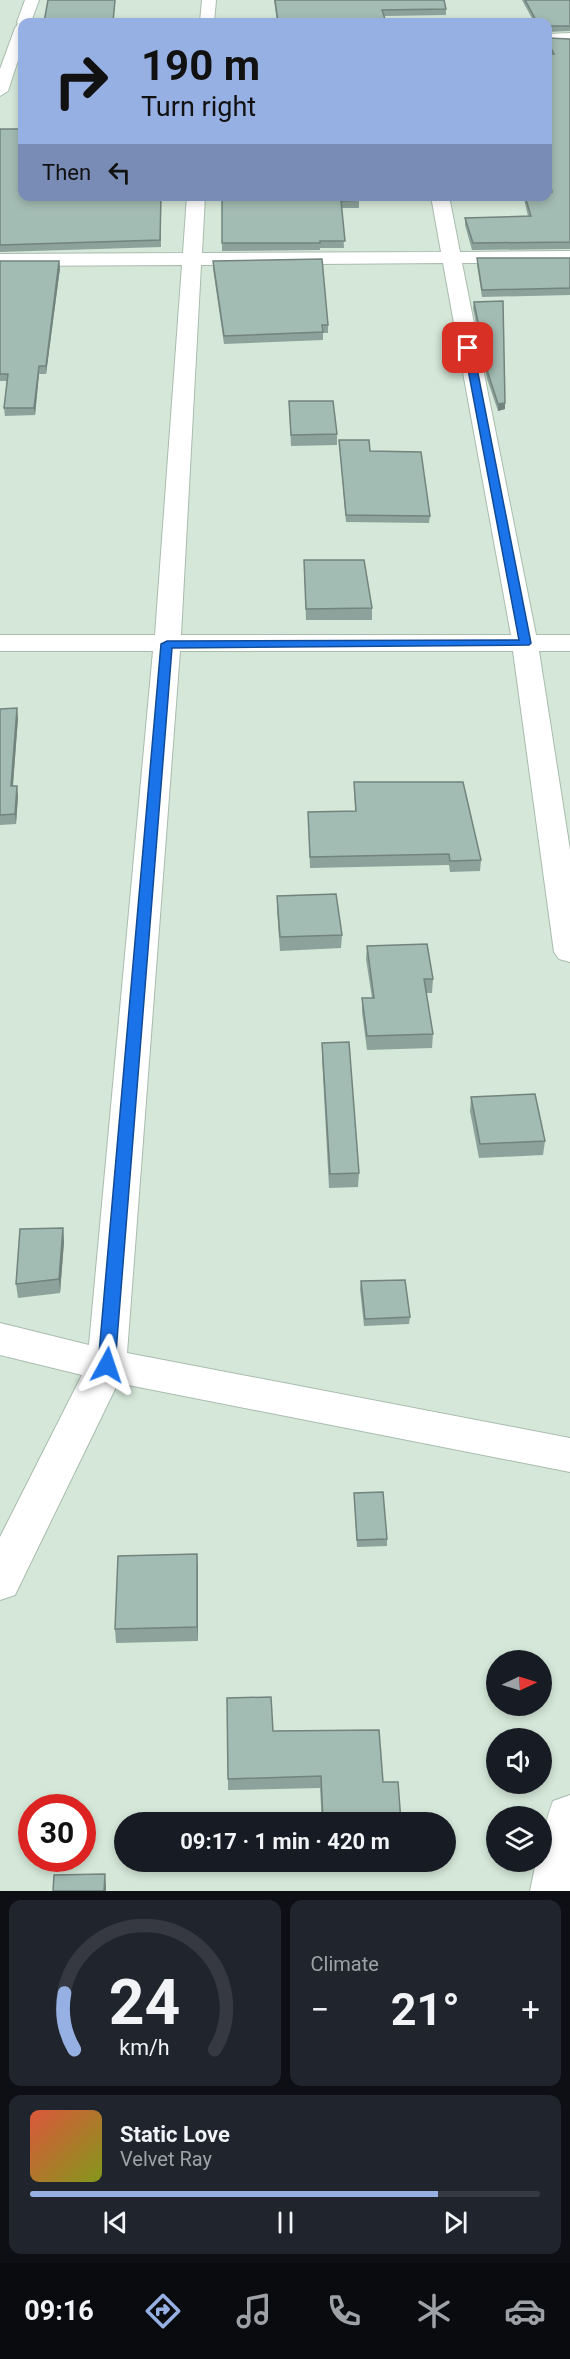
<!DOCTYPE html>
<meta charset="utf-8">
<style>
:root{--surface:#171b24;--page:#20242c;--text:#f1f3f6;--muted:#9ea1a6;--line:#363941;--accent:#97b0e3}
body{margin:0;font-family:Roboto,sans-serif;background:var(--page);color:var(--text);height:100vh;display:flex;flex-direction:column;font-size:22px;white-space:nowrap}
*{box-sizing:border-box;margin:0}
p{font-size:20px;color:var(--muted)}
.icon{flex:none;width:33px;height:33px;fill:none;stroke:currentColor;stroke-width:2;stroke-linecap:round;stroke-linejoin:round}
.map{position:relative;height:1891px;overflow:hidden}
.panel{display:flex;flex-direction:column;gap:9px;padding:9px;background:#0d0f14;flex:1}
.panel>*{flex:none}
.hud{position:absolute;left:18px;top:18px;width:534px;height:183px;border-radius:12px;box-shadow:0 3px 9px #0003;background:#97b0e3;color:#111;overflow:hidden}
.needle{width:39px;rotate:86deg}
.controls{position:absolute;left:486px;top:1650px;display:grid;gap:12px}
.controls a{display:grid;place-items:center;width:66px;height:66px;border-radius:50%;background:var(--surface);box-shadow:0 3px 9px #0003;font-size:30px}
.speed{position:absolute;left:18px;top:1794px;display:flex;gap:12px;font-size:30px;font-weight:700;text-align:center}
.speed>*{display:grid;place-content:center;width:78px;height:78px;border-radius:50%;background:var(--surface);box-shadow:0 3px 9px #0003;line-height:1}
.speed .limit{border:9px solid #d22;background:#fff;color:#111}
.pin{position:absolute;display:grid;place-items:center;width:51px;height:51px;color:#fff;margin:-26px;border-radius:12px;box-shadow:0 3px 9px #0006}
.me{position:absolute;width:66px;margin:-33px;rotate:5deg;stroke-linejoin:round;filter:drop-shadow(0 0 4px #0008)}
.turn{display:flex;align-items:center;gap:21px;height:126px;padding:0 24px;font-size:27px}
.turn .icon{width:78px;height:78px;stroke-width:2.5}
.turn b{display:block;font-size:42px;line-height:51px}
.then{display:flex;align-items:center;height:57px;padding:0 24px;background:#0003;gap:12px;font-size:22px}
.big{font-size:45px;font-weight:700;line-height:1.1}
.panel .widget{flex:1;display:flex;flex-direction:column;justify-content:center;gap:9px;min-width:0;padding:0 21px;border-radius:12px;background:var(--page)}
.panel .dial{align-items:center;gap:0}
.dial svg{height:156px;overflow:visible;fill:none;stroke:var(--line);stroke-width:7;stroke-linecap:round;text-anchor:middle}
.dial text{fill:var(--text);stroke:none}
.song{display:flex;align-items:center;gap:18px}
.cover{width:72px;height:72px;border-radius:9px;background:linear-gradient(135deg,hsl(10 70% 55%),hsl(70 70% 35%))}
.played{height:6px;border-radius:3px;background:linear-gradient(90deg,var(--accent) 80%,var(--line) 80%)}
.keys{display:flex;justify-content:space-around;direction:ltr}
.heat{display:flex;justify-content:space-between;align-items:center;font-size:33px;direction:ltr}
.panel .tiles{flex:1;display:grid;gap:9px;grid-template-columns:1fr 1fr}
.widget:last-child{grid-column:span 2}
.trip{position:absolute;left:114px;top:1812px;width:342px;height:60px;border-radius:30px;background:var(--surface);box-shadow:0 3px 9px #0003;font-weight:700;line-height:60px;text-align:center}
.menu{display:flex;height:96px;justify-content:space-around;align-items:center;background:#090b0e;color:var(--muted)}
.menu .icon{width:42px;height:42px}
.menu .on{color:var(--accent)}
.menu b{font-size:27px;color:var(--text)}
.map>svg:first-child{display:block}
</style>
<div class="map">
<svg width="570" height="1891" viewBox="0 0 570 1891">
<rect width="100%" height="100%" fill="#d4e7d8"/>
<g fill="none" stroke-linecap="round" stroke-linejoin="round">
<defs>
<g id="minor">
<polygon points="25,0 39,0 31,22 22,22 22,48 8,91 0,96 0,69 15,28 18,24 17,22"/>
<polygon points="202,0 216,0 214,22 200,22"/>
<polygon points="570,33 570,43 548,42 548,34"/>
<path d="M 187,196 L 205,196 L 202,253 L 441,252 L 431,196 L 449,196 L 460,252 L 570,251 L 570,263 L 462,263 L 536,635 L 570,635 L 570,651 L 539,651 L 570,850 L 570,962 L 559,959 L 554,952 L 513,651 L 180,651 L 127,1353 L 570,1438 L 570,1472 L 118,1383 L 15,1595 L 0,1600 L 0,1537 L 82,1375 L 0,1355 L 0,1323 L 89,1345 L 153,651 L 0,651 L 0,635 L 155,635 L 182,265 L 0,266 L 0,254 L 183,253 ZM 443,263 L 511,635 L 181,635 L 201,265 Z"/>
<path d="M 570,1795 L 570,1891 L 530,1891 L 536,1862 L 542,1862 C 542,1840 545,1822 553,1801 Z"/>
</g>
</defs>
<use href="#minor" stroke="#a9bcad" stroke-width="2"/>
<use href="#minor" fill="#fff" fill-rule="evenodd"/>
</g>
<g fill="#8ca29a">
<polygon points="274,0 444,0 446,9 446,15 384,16 386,22 277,22"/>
<polygon points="522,0 570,0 570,31 548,32 548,22 534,22"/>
<polygon points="548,38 570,39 570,249 472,250 465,225 465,218 528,216 524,199 524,196 548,196 550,192 548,182 548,54 550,54 548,48"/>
<polygon points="0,129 22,196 161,196 161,247 0,252"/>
<polygon points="222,196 359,200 359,208 342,208 344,248 320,248 320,250 222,251"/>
<polygon points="477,258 570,258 570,295 482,297 477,265"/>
<polygon points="0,261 59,261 60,268 46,374 39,374 35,415 5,416 4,408 7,381 0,381"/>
<polygon points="213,261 328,325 328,333 323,333 323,340 224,344 213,269"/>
<polygon points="474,302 505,403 505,409 498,411 487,379 473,308"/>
<polygon points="289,401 337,434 337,445 291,446"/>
<polygon points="339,440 370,451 430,516 429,523 346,522"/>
<polygon points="304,560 372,608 372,620 306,620"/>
<polygon points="0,709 18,718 13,786 18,796 16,824 0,825"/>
<polygon points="354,782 481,860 480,871 450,872 449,865 310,868 308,812 355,811"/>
<polygon points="277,896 342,935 341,948 280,951 277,910"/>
<polygon points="367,946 433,979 432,993 426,993 433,1034 432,1048 367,1050 362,1012 362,998 372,998 366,959"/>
<polygon points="322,1043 359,1173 358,1187 329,1188 322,1057"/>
<polygon points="471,1097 545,1141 543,1155 479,1158 470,1111"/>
<polygon points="63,1228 64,1242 60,1293 18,1298 16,1284"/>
<polygon points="361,1281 410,1317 409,1324 364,1326 360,1289"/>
<polygon points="354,1493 387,1539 387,1546 357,1547"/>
<polygon points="198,1568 198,1641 116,1643 115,1629"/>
<polygon points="273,1731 383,1782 401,1822 322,1822 320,1788 228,1790 228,1779"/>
</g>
<g fill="#72847d">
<polygon points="59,261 60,268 46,374 46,366"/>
<polygon points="39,366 39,374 35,415 34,408"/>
<polygon points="505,403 505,409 498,411 498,404"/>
<polygon points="17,708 18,718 12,796 11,786"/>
<polygon points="17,786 18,796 16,824 15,814"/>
<polygon points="63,1228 64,1242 60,1293 59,1279"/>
<polygon points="197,1554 198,1568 198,1641 197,1627"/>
<polygon points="105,1874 106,1886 106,1891 104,1891"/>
</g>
<g fill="#a3bcb3" stroke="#72847d" stroke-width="1.5">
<polygon points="48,0 115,0 113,22 44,22"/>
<polygon points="275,0 444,0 446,9 382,10 386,22 278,22"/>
<polygon points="525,0 570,0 570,26 548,26 548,22 537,22"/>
<polygon points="548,38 570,39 570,242 473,243 465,218 531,216 525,196 548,196 548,192 552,192 548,172 548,54 554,54 548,42"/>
<polygon points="0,129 22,129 22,196 161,196 160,240 0,245"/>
<polygon points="222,196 358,196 359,200 341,201 345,241 320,241 320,243 222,243"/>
<polygon points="477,258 570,258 570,288 482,290"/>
<polygon points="322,259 328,325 322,325 323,332 224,336 213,261"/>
<polygon points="0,261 59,261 46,366 39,366 34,408 4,408 8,374 0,374"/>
<polygon points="503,301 505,403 498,404 488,373 474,302"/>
<polygon points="289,401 333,401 337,434 291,435"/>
<polygon points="339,440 369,440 370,451 421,452 430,516 346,515"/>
<polygon points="304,560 364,560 372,608 306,609"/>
<polygon points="17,708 11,786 17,786 15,814 0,815 0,709"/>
<polygon points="354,782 463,782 481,860 450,861 449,854 310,857 308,812 356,811"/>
<polygon points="336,894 342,935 280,937 277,896"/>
<polygon points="427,944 433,979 424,979 433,1034 367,1036 362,998 374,998 367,946"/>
<polygon points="349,1042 359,1173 330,1174 322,1043"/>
<polygon points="535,1094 545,1141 480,1144 471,1097"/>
<polygon points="63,1228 59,1279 16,1284 20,1229"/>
<polygon points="405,1280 410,1317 365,1319 361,1281"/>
<polygon points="383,1492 387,1539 357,1540 354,1493"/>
<polygon points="197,1554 197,1627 115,1629 118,1556"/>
<polygon points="271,1697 273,1731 379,1730 383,1782 398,1782 401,1822 323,1822 321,1776 228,1779 227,1698"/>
<polygon points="105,1874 104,1891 53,1891 54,1875"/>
</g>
<polygon fill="#1a73e8" stroke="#114b97" stroke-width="1.5" points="468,345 473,348 531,643 529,645 172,648 115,1365 113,1370 107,1372 101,1370 98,1365 161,644 167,641 519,640 464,348"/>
</svg>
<div class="controls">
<a><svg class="needle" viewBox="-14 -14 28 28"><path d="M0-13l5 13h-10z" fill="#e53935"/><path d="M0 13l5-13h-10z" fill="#9ea1a6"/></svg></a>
<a><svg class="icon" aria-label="sound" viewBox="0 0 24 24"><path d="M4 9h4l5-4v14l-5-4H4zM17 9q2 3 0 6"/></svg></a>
<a><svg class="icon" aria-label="layers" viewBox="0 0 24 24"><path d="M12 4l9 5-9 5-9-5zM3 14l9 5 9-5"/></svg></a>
</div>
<div class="speed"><div class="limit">30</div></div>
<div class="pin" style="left:468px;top:348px;background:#d93025"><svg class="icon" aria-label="arrive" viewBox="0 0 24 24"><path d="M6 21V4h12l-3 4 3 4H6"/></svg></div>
<svg class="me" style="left:107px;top:1365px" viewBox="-20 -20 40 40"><path d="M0-17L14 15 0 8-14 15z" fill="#1a73e8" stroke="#fff" stroke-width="4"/></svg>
<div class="trip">09:17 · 1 min · 420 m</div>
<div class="hud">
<div class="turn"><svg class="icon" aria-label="right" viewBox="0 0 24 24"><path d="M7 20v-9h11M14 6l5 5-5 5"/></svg><div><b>190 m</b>Turn right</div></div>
<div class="then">Then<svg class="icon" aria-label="left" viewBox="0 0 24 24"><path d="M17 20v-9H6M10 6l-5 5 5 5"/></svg></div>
</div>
</div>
<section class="panel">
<div class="tiles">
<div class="widget dial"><svg viewBox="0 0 100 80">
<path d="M14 69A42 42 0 1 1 86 69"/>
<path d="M14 69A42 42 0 0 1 9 40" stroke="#97b0e3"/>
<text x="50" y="56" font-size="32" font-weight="700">24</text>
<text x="50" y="72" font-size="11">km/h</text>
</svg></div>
<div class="widget"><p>Climate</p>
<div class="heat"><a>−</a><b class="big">21°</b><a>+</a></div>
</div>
<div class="widget">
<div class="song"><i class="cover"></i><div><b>Static Love</b><p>Velvet Ray</p></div></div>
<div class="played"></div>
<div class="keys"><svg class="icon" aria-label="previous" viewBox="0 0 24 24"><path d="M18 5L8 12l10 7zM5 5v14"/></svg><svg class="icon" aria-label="pause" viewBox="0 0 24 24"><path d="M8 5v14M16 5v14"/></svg><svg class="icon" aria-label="next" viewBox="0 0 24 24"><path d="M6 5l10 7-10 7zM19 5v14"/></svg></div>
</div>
</div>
</section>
<nav class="menu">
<b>09:16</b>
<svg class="icon on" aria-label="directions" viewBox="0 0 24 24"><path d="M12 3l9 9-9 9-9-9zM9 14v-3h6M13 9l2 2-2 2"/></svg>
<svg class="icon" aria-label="music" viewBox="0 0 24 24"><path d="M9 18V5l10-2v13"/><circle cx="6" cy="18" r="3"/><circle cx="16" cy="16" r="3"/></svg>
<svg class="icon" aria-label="phone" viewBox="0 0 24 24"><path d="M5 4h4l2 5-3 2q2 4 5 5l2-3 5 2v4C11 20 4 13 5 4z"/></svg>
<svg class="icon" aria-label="climate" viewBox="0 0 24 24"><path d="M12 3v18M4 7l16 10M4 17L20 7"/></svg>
<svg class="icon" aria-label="car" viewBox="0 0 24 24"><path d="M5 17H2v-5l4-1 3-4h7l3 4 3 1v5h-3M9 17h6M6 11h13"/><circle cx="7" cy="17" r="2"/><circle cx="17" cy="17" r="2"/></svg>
</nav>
